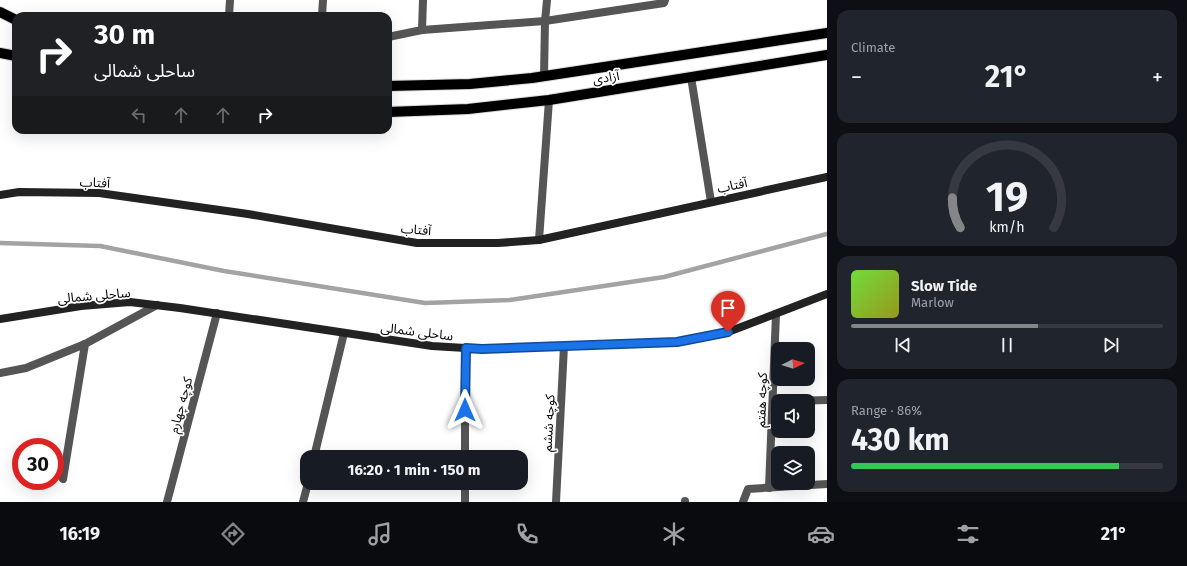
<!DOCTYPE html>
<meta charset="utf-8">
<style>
:root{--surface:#171b24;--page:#20242c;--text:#f1f3f6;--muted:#9ea1a6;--line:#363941;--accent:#858687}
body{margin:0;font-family:"Fira Sans","Noto Sans Arabic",sans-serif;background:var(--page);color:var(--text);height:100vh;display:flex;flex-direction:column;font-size:15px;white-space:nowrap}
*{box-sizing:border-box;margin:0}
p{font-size:13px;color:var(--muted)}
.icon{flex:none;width:22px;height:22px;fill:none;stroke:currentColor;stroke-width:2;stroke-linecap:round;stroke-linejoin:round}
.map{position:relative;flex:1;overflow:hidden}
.sheet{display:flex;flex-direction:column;gap:10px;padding:10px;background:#0d0f14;width:360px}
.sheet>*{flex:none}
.guide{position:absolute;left:12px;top:12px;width:380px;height:122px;border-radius:12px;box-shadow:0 4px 16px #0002;background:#202124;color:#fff;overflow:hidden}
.needle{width:26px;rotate:85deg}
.buttons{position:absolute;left:771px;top:342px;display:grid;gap:8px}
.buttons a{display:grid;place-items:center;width:44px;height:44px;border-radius:8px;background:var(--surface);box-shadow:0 4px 16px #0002;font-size:20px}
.speed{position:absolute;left:12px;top:438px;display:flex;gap:8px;font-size:20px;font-weight:700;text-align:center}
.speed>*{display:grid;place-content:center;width:52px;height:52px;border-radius:50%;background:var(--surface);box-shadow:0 4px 16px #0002;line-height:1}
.speed .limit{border:6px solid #d22;background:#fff;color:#111}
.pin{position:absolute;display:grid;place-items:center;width:34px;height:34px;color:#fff;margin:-41px -17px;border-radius:50% 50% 50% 0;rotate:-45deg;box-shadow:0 0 4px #0007}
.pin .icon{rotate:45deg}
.me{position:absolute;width:44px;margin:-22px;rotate:0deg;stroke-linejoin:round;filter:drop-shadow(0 0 3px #0008)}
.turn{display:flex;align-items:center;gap:14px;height:84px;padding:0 16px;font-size:18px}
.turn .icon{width:52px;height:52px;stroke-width:2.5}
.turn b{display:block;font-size:28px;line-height:34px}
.lanes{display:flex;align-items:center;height:38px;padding:0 16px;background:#0003;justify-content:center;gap:20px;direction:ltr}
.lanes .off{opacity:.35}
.big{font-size:30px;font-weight:700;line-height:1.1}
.sheet .widget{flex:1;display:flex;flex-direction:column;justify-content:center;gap:6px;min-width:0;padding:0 14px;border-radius:12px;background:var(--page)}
.sheet .dial{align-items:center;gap:0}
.dial svg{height:104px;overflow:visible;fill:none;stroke:var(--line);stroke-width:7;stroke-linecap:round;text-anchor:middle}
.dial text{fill:var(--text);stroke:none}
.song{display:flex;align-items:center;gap:12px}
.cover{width:48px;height:48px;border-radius:6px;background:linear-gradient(135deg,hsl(100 70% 55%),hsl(60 70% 35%))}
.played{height:4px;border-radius:2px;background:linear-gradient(90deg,var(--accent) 60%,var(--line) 60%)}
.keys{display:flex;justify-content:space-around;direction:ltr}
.heat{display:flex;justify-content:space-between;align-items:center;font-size:22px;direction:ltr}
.charge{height:6px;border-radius:3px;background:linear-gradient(90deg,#34c759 86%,var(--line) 0)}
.trip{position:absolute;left:300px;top:450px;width:228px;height:40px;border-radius:12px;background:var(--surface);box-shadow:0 4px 16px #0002;font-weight:700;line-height:40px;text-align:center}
.tabs{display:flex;height:64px;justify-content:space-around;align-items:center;background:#090b0e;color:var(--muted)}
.tabs .icon{width:28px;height:28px}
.tabs .on{color:var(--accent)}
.tabs b{font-size:18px;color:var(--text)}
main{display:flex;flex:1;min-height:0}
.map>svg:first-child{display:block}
</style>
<main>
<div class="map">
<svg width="827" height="502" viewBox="0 0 827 502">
<rect width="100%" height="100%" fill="#fff"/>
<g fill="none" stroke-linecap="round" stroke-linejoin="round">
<polyline stroke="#a3a3a3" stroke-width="4.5" points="0,243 100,246 224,271 425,303 510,300 664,277 827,234"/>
<defs>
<g id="primary">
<polyline points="0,12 16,20"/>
<polyline points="0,53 16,56"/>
<polyline points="388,86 470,84 532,78 827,33"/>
<polyline points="388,112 468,109 549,100 827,55"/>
</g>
</defs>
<use href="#primary" stroke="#dbdbdb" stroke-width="12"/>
<g stroke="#555" stroke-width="8">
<polyline points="229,16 230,0"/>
<polyline points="322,16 323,0"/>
<polyline points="422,30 423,0"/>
<polyline points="388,37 422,30 545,21 664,3 665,0"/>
<polyline points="544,76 545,21 547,0"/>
<polyline points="691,77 711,202"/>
<polyline points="539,240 549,100"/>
<polyline points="0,373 26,368 85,344 157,305"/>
<polyline points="789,401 827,400"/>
<polyline points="314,457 344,333"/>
<polyline points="465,457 465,348"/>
<polyline points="63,479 85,344"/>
<polyline points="769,488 776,314"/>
<polyline points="685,501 685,502"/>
<polyline points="167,502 217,313"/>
<polyline points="303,502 308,483"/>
<polyline points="465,502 465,483"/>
<polyline points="556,502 564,346"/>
<polyline points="743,502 748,489 827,484"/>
</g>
<g stroke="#222" stroke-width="8">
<polyline points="0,195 19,192 99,193 248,214 417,243 498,243 539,240 827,177"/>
<polyline points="0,319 81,306 130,302 180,308 432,346 482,349 677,342 728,332 827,294"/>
</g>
<use href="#primary" stroke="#000" stroke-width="10"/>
</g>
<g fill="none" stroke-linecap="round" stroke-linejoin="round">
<defs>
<polyline id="route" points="465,410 466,348 482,349 677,342 728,332"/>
</defs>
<use href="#route" stroke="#114b97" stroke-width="10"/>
<use href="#route" stroke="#1a73e8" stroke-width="7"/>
</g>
<g text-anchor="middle" stroke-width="3.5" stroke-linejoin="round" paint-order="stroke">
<g font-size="13" fill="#000" stroke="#fff">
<text transform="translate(606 77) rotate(-9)" y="5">آزادی</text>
<text transform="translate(95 182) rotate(3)" y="5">آفتاب</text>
<text transform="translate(732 185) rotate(-12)" y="5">آفتاب</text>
<text transform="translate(416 229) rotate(5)" y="5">آفتاب</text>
<text transform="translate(94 295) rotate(-5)" y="5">ساحلی شمالی</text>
<text transform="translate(417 331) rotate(7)" y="5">ساحلی شمالی</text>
<text transform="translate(761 400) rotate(-88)" y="5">کوچه هفتم</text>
<text transform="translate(180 405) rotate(-75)" y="5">کوچه چهارم</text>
<text transform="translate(548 423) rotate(-87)" y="5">کوچه ششم</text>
</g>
</g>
</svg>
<div class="buttons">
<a><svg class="needle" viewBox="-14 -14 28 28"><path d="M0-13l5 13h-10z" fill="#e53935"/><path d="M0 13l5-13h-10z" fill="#9ea1a6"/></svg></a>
<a><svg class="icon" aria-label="sound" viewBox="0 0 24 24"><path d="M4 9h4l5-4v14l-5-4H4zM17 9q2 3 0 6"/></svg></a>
<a><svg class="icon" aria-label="layers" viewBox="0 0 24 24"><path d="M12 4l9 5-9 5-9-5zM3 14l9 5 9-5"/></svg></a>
</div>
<div class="speed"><div class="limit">30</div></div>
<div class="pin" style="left:728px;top:332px;background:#d93025"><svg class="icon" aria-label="arrive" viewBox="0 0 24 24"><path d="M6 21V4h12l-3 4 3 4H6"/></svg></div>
<svg class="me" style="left:465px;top:410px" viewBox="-20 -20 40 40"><path d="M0-17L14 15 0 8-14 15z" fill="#1a73e8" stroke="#fff" stroke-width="4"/></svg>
<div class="trip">16:20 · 1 min · 150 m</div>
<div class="guide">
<div class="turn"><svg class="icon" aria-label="right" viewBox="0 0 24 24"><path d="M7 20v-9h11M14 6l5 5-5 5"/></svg><div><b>30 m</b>ساحلی شمالی</div></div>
<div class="lanes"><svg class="icon off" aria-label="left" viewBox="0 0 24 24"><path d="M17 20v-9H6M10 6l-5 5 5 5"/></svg><svg class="icon off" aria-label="ahead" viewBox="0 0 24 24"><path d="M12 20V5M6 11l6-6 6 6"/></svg><svg class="icon off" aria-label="ahead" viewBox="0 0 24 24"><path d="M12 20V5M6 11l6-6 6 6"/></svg><svg class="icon" aria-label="right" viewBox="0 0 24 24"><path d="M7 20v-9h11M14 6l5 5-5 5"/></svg></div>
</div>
</div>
<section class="sheet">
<div class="widget"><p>Climate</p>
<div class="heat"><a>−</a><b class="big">21°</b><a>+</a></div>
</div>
<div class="widget dial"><svg viewBox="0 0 100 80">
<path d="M14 69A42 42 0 1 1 86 69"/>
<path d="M14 69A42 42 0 0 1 8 46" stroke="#858687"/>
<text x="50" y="56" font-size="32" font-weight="700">19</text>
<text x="50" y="72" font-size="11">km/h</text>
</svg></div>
<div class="widget">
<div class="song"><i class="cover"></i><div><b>Slow Tide</b><p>Marlow</p></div></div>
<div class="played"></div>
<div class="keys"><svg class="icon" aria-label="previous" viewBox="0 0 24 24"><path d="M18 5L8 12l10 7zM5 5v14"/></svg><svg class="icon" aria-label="pause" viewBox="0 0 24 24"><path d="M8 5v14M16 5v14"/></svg><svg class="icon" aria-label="next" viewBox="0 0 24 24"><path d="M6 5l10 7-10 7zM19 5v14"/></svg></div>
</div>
<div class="widget"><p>Range · 86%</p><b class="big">430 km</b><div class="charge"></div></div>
</section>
</main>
<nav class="tabs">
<b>16:19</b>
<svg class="icon on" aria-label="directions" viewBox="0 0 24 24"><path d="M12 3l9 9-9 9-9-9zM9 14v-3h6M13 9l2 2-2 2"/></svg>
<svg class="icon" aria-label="music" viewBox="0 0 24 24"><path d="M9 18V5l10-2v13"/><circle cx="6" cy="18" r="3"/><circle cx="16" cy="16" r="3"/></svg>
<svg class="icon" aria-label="phone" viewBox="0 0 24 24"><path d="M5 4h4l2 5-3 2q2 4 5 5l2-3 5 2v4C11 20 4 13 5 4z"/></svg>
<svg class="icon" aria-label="climate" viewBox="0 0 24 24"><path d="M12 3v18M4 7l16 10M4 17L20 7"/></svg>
<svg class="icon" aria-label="car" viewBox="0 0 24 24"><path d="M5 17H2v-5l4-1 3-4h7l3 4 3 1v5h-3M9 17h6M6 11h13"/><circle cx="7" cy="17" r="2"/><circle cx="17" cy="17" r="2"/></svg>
<svg class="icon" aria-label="filters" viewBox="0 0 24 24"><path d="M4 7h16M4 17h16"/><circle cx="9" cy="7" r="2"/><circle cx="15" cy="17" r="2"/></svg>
<b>21°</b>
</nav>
